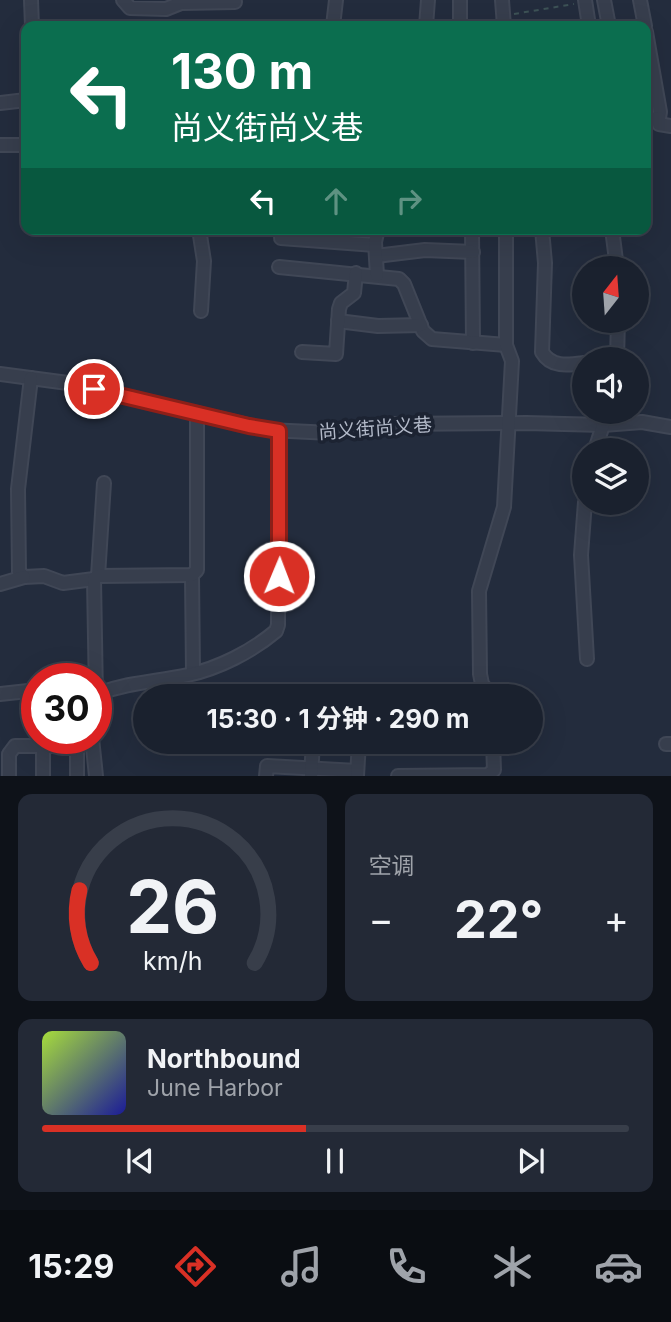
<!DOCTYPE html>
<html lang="zh">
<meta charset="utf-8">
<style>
:root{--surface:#1a212e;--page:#232936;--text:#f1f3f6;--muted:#9fa3aa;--line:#383e4a;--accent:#d93025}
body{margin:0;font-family:Inter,"Noto Sans SC",sans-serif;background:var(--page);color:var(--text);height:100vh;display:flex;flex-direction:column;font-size:26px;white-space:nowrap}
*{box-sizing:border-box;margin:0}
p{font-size:23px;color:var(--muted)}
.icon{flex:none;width:38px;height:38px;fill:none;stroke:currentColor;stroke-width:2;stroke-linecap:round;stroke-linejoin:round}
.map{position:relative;height:776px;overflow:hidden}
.drawer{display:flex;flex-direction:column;gap:18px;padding:18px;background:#0e1219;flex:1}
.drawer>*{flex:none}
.banner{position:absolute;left:21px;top:21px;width:630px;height:214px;border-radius:14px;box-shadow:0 7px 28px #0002,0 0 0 2px var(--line);background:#0b6e4f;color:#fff;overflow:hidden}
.needle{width:46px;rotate:17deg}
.buttons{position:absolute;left:572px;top:256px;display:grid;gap:14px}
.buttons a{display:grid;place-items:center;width:77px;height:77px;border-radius:50%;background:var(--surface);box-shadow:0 7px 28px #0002,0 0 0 2px var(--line);font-size:35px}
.speed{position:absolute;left:21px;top:663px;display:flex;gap:14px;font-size:35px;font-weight:700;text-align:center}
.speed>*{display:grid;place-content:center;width:91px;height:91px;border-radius:50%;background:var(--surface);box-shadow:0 7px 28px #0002,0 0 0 2px var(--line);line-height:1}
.speed .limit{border:10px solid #d22;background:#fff;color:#111}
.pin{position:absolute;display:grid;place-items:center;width:60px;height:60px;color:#fff;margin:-30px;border:4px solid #fff;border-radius:50%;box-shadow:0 2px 7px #0007}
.me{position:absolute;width:77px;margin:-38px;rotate:1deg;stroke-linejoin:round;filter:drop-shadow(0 0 5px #0008)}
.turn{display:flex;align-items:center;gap:24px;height:147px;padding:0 35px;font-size:32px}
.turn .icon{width:91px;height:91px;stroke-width:2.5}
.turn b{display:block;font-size:49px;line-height:60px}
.lanes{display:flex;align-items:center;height:66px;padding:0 35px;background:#0003;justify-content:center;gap:35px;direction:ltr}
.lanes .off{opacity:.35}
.big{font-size:52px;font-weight:700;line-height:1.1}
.drawer .tile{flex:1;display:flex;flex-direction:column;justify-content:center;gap:10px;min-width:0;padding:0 24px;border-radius:14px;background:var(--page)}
.drawer .dial{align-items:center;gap:0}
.dial svg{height:182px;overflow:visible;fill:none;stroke:var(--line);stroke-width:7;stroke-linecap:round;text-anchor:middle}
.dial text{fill:var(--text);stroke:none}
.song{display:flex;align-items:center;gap:21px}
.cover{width:84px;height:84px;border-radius:10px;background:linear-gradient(135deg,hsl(80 70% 55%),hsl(240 70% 35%))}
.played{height:7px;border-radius:4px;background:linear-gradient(90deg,var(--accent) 45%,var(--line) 45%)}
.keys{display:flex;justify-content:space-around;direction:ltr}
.heat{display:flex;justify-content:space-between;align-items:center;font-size:38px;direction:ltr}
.drawer .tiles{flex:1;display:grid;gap:18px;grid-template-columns:1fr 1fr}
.tile:last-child{grid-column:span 2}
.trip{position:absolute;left:133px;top:684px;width:410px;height:70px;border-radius:35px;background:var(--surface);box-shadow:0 7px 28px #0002,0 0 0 2px var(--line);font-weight:700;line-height:70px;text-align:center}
.tab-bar{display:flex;height:112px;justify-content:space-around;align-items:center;background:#0a0d12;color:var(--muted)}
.tab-bar .icon{width:49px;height:49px}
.tab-bar .active{color:var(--accent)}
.tab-bar b{font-size:32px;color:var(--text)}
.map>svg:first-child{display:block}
</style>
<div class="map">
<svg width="671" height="776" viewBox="0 0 671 776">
<rect width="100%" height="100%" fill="#232c3d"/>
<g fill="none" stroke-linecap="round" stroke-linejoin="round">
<defs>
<g id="minor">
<polyline points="31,0 32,26"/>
<polyline points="123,0 130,8 166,9 181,3 235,2"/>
<polyline points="502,0 504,26"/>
<polyline points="585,0 589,26"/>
<polyline points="604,0 609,26"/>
<polyline points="640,0 645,26"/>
<polyline points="333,26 336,0"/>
<polyline points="426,26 428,0"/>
<polyline points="460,26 460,0"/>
<polyline points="646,32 660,112 659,118"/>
<polyline points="0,103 26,100"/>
<polyline points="646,120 659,118 659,124 671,126"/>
<polyline points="0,145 26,145"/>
<polyline points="199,229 204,261 201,311"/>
<polyline points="472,229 473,343"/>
<path d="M 542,229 L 545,263 L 542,352 C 551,368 569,365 584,363"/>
<polyline points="612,229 617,268"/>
<polyline points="281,238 375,245"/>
<polyline points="376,256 425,250 473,252"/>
<polyline points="279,267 399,279 404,284 423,331 432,339 506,345"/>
<polyline points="377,275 375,242 378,229"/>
<polyline points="338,321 378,326 421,325"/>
<polyline points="302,352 336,354 339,309 341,303 354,293 356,273"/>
<polyline points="617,359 618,320"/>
<polyline points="0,374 68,383 269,430 331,433 390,424 526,423 603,425 642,422 671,427"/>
<polyline points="31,378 18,489 19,572 24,577 44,576 63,583 94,579"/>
<polyline points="595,450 603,425"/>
<polyline points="585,502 581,555 587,659"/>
<polyline points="192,575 193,673"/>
<polyline points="98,576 104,483"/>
<polyline points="0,584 24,577"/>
<polyline points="0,694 37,690"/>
<path d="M 97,694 C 130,682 155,682 188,675 C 219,668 251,652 276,631 L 278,625 L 279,431"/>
<polyline points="316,696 316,693 358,694 360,696"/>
<polyline points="492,696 482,684 480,674 479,591 504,507 512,361 506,345 506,229"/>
<polyline points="96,697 94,579 98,576 192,575 197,570 197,413"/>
<polyline points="92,738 96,776"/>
<polyline points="666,744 671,744"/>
<polyline points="43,746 43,776"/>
<polyline points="9,776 9,754 15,746 73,746 77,749 77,776"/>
<polyline points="266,776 267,766 357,771"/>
<polyline points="311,776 313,742"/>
<polyline points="357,776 359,742"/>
<polyline points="398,776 488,775 494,770 493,742"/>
</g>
</defs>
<use href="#minor" stroke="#404756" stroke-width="16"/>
<g stroke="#3d5256" stroke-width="2" stroke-dasharray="5 5" stroke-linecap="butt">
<polyline points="514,14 574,4"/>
<polyline points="545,26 578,21"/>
</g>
<use href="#minor" stroke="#373e4d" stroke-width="12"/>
</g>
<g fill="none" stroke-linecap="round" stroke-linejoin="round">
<defs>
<polyline id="route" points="94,389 249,426 279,431 279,576"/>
</defs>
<use href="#route" stroke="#8d1f18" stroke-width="18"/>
<use href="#route" stroke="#d93025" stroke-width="12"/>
</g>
<g text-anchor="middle" stroke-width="7" stroke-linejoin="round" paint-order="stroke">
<g font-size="19" fill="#b2b9c8" stroke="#1c2332">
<text transform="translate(375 428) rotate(-4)" y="7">尚义街尚义巷</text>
</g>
</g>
</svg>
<div class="buttons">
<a><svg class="needle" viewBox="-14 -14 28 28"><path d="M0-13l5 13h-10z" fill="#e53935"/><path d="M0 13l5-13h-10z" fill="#9fa3aa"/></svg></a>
<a><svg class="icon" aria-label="sound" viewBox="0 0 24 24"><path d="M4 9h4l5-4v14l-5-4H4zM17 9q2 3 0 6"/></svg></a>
<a><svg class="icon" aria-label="layers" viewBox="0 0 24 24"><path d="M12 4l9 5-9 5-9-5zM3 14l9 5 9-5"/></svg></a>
</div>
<div class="speed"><div class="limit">30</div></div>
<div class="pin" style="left:94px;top:389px;background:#d93025"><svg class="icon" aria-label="arrive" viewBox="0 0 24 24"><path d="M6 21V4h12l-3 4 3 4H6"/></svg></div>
<svg class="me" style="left:279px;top:576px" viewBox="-20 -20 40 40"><circle r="17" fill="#d93025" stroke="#fff" stroke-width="3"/><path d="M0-11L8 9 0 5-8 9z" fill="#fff"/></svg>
<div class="trip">15:30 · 1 分钟 · 290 m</div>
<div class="banner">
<div class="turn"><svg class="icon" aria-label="left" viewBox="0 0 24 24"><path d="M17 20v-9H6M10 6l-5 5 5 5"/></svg><div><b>130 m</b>尚义街尚义巷</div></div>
<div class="lanes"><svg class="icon" aria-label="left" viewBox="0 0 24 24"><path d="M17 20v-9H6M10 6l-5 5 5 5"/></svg><svg class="icon off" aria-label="ahead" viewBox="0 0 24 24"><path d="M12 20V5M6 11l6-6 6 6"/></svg><svg class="icon off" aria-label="right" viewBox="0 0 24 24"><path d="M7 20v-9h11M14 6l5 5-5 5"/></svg></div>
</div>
</div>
<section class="drawer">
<div class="tiles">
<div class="tile dial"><svg viewBox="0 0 100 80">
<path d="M14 69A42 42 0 1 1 86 69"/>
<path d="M14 69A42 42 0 0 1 9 37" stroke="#d93025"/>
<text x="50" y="56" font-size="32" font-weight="700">26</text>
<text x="50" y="72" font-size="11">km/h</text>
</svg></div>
<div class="tile"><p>空调</p>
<div class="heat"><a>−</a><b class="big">22°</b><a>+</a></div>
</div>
<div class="tile">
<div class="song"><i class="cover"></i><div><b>Northbound</b><p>June Harbor</p></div></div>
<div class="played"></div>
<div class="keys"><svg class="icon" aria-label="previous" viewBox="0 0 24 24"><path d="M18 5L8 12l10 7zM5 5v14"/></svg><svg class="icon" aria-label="pause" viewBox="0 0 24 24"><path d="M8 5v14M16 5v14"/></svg><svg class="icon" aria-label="next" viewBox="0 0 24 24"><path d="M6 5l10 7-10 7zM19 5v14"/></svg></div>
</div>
</div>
</section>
<nav class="tab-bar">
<b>15:29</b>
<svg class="icon active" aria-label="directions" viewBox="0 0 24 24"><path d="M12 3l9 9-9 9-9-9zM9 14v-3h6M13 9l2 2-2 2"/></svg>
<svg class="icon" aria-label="music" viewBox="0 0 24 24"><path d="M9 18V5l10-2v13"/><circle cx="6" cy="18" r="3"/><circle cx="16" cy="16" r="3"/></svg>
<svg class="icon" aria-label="phone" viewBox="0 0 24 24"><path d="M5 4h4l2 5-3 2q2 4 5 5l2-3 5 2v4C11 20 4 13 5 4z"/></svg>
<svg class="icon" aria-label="climate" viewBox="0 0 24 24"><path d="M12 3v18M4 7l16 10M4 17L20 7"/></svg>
<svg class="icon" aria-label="car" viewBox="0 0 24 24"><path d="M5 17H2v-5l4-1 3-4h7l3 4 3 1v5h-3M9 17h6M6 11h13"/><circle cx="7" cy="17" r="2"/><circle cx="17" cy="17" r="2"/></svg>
</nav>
